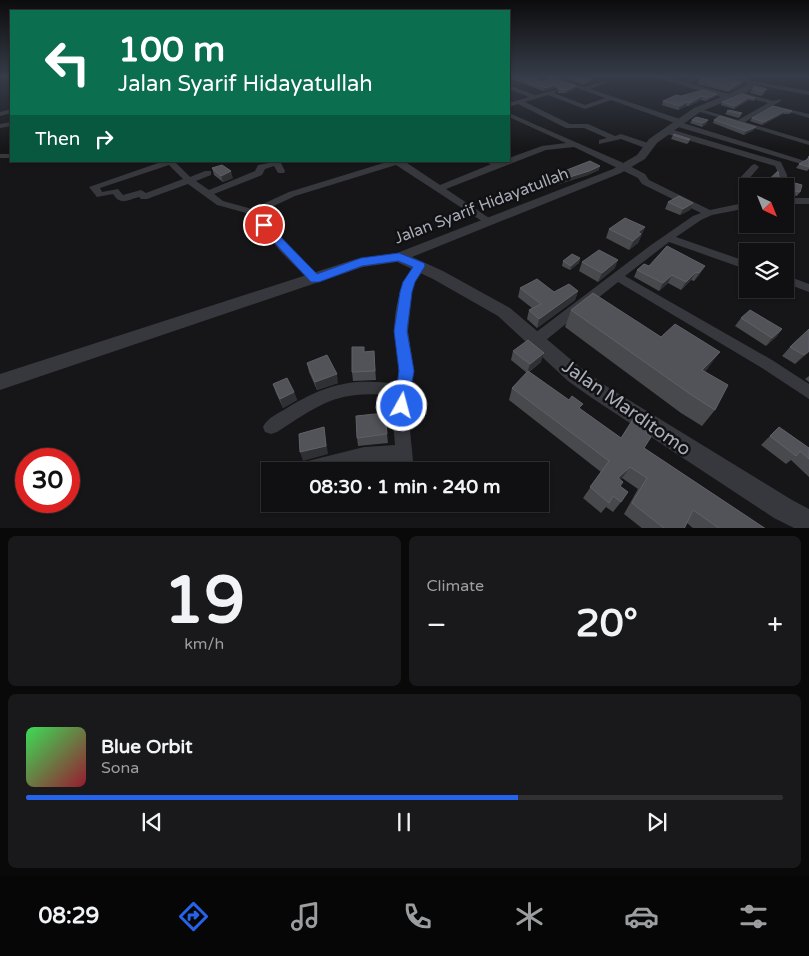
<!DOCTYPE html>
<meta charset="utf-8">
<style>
:root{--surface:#101012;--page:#19191b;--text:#f1f3f6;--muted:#9c9d9f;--line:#303032;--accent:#2563eb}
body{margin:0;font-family:"Varela Round",sans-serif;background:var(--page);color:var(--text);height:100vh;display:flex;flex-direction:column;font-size:19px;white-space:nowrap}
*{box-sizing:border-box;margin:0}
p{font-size:16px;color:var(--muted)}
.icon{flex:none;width:28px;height:28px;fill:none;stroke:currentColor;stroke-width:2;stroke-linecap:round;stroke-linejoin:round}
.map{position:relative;height:528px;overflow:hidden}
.side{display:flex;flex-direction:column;gap:8px;padding:8px;background:#09090a;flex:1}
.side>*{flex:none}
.guide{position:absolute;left:10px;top:10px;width:500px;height:152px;border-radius:0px;box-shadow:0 1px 4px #0004,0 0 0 1px var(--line);background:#0b6e4f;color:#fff;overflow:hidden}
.needle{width:32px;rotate:137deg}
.controls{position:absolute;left:739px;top:178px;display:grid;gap:10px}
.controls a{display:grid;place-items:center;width:55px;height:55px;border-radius:0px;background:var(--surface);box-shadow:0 1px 4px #0004,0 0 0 1px var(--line);font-size:25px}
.speed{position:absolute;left:15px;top:448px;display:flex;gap:10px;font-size:25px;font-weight:700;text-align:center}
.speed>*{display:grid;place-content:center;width:65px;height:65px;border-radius:50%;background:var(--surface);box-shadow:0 1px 4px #0004,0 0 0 1px var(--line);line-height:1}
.speed .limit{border:8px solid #d22;background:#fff;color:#111}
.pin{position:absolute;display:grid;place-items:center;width:42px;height:42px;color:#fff;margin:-21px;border:2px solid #fff;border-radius:50%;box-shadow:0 1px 5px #0007}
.me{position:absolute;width:55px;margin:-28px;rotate:7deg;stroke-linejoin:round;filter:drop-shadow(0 0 4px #0008)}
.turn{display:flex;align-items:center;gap:18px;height:105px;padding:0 25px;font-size:22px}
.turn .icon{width:65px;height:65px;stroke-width:2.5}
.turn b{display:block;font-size:35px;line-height:42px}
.then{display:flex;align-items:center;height:48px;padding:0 25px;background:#0003;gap:10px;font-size:19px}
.big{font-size:38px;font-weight:800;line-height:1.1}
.side .widget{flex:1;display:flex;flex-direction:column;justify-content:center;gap:8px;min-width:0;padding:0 18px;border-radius:8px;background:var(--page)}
.side .dial{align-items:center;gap:0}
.dial b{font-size:65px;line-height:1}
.song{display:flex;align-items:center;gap:15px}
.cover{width:60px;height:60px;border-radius:8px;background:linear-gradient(135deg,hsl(130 70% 55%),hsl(350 70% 35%))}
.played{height:5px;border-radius:2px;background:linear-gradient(90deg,var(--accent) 65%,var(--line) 65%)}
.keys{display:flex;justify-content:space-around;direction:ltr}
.heat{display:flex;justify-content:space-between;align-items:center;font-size:28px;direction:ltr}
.side .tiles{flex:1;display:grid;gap:8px;grid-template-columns:1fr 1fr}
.widget:last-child{grid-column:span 2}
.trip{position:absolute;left:261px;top:462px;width:288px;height:50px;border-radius:0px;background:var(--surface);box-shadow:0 1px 4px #0004,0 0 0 1px var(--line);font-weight:800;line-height:50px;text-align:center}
.dock{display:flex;height:80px;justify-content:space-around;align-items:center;background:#060607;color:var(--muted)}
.dock .icon{width:35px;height:35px}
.dock .active{color:var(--accent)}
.dock b{font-size:22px;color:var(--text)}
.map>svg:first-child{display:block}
</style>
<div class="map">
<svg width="809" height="529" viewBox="0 0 809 529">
<rect width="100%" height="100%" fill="#161618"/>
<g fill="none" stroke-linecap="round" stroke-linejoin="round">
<polyline stroke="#37383d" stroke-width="4.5" points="489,161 497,165"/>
<g fill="#37383d" fill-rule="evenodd">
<polygon points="555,76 563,76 559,78 584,87 605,81 605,83 590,89 683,120 683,123 805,161 801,163 798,163 675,126 675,123 611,100 585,109 548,95 525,102 570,124 588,124 615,136 621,134 651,144 651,148 645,148 621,139 599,144 599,140 607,138 584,128 566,128 518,104 509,107 509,103 529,97 509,89 509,85 535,95 556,90 557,91 554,93 585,105 605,98 550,78"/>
<polygon points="699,76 707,76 684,84 679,83"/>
<polygon points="754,81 809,91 809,95 752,84 752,82"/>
<polygon points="737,91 773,101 781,99 781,101 745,122 809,141 809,145 694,110 697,108 738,120 768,103 735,94 734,93"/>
<polygon points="775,106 809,114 809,118 775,108"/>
<polygon points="11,109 11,113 0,116 0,112"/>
<path d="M 509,113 L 628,165 L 645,174 L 649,180 L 710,210 L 748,202 L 748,208 L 712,215 L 701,220 L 676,237 L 748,262 L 748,270 L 669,242 L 625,276 L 772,360 L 809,384 L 809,399 L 762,368 L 618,282 L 541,344 L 536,345 L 531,344 L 529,340 L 531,336 L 651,245 L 693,216 L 701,213 L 642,184 L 638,178 L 574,147 L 546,150 L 446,189 L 492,220 L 493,222 L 488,225 L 396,165 L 295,196 L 259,213 L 289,248 L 319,276 L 321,279 L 315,283 L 311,282 L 281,252 L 250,214 L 217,205 L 188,184 L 147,199 L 141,199 L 139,197 C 127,200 121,206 113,194 L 97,197 L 89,187 L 164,161 L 174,161 L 190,177 L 205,171 L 211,171 L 211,175 L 196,181 L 209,190 L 255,171 L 258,165 L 280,161 L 285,171 L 284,173 L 278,173 L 274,166 L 265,169 L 262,175 L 214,194 L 223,201 L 252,209 L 289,192 L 390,161 L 404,161 L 440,185 L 499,161 L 509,161 L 509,158 L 542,146 L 566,143 L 509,117 ZM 169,165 L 183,179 L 146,193 L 141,190 L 123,195 L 118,189 L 102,192 L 100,188 Z"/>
<polygon points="11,122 11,126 0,128 0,124"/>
<polygon points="664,129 670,129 781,162 787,175 787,186 785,188 785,186 779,186 779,175 775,166 664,133"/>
<rect x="0" y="154" width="11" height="4"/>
<polygon points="755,164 759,167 747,181 756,186 748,187 738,184 738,180 752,165"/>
<rect x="785" y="198" width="24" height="6"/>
<path d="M 420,262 L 426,266 L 415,282 L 412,292 L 408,331 L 414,371 L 410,391 L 409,420 L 414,471 L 396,471 L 396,461 L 364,463 L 335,471 L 295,471 L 298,465 L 304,462 L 364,447 L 395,445 L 393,420 L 395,396 C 339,389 322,403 277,432 L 271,434 L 265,432 L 263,427 C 267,418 279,413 287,408 C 327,384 351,378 397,384 C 401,366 396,351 395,333 C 393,316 399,287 409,273 C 413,268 414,264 420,262 Z"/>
<polygon points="785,275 809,284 809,292 785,283"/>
</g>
<polygon fill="#37383d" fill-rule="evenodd" points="651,76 662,76 729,94 748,84 732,78 731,76 741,76 758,83 748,92 700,112 657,143 645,159 621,173 412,257 443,271 510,308 582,369 606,386 792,500 809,509 809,529 796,529 774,518 592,398 568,381 498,316 433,279 397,262 363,267 0,390 0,374 356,259 397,253 613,169 637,155 649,139 694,108 721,97"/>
</g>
<g fill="#47494d">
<polygon points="509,76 533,76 540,82 575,89 565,93 558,93 558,90 556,88 543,91 509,78"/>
<polygon points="564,76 579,76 592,79 591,82 584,85 564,78"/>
<polygon points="699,80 742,82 741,86 729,92 697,84"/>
<polygon points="752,89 765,93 761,96 750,93"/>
<polygon points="717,94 715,97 706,101 701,100 689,106 686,106 678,110 662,105 663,101 681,96"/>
<polygon points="742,94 755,98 754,101 749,100 734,109 721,105 722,102"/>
<polygon points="773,106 792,111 790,114 783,114 762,125 750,121 752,118"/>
<polygon points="727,111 742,113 740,117 738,118 725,114"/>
<polygon points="692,120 708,120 706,124 702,127 690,123"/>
<polygon points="714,120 754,130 744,135 713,123"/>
<polygon points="673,135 690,139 689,142 687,144 671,139"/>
<polygon points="809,156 809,169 807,171 796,168 799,164 806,160"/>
<polygon points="212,168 233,178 223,182 214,175"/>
<polygon points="599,170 588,175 556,185 554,179 554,175"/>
<polygon points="780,183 800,192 797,196 785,193 785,186 762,186 764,184"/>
<polygon points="668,202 693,203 690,210 680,215 665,209"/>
<polygon points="645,227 638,243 629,250 606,238 609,229"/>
<polygon points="667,246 700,274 694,281 691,280 681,290 668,283 659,291 634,277 637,270 649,266"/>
<polygon points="580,258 579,263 570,270 562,266 563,261"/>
<polygon points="582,262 615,268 598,282 579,271"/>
<polygon points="520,288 554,292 578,291 575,300 537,328 527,319 529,310 532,308 518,297"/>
<polygon points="571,310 708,368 704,372 715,410 702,426 681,413 565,327"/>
<polygon points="741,318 782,329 776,337 766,346 735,326"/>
<polygon points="809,329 809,352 795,364 782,356 790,347"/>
<polygon points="364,347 364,352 374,351 376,380 353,381 352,372"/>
<polygon points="513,351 541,362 529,372 621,438 646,433 644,448 766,529 694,529 687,523 684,529 643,529 624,514 638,489 622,478 620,480 621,502 613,512 606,507 601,513 583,498 601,472 509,400 512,388 527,373 511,360"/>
<polygon points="307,363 338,383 317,390 309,372"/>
<polygon points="809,376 809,382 805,379"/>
<polygon points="273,384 294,392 297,400 283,408 276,393"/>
<polygon points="779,427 809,448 809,477 791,460 786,464 761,445"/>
<polygon points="387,434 388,443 358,446 357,438"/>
</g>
<g fill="#2f3033">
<polygon points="592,79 591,82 584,85 585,82"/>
<polygon points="742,82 741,86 729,92 730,89"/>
<polygon points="556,85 556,88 543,91 544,88"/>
<polygon points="576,86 575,89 565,93 566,90"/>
<polygon points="717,94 715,97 706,101 708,98"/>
<polygon points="702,96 701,100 689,106 690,103"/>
<polygon points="750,97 749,100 734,109 735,106"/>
<polygon points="687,102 686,106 678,110 680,106"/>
<polygon points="785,111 783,114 762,125 764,122"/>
<polygon points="708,120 706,124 702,127 703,123"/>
<polygon points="756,127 754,130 744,135 746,131"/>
<polygon points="600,166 599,170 588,175 556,185 557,181"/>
<polygon points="231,171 233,178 223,182 221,176"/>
<polygon points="693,203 690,210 680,215 683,209"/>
<polygon points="645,227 638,243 629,250 638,232"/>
<polygon points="580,258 579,263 570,270 571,266"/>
<polygon points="618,260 615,268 598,282 602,273"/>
<polygon points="705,266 700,274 694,281 699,273"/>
<polygon points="696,272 691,280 681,290 686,282"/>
<polygon points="672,275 668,283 659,291 663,283"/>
<polygon points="578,291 575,300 537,328 539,319"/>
<polygon points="782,329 776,337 766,346 772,338"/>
<polygon points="809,351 809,352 795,364 804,355"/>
<polygon points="720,352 708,368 690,387 702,370"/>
<polygon points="544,353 541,362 527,373 530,364"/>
<polygon points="337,374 338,383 317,390 315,382"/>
<polygon points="294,392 297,400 283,408 280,399"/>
<polygon points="324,427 328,454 303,461 300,452"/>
<polygon points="630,467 622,478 610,489 618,478"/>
</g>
<g fill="#525359" stroke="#5f6168">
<polygon points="511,76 533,76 540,82 552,78 576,86 566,90 559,89 559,86 556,85 544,88"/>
<polygon points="567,76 579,76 592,79 585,82"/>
<polygon points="711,76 718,76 742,82 730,89 699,80"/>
<polygon points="755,86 767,89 763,92 752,89"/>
<polygon points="703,90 717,94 708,98 702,96 690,103 687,102 680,106 663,101 676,95 681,96"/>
<polygon points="742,94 755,98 750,97 735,106 722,102"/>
<polygon points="773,106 792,111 785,111 764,122 752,118"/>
<polygon points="729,110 742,113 740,114 727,111"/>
<polygon points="720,116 756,127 746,131 714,120"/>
<polygon points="696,117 708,120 703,123 692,120"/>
<polygon points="674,134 690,139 689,140 673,135"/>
<polygon points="809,156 809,167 799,164 808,159"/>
<polygon points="590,161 600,166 589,171 557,181 554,175"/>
<polygon points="222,165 231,171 221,176 212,168"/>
<polygon points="778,171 780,183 788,186 791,182 802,185 800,192 785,189 785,186 770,186 764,184"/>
<polygon points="679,196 693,203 683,209 668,202"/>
<polygon points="625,218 645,227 638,232 641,234 633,241 609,229"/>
<polygon points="667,246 705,266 699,273 696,272 686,282 672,275 663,283 637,270 644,264 649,266"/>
<polygon points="599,250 618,260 602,273 582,262"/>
<polygon points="572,254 580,258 571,266 563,261"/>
<polygon points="537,279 554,292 569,284 578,291 539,319 529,310 541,304 520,288"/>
<polygon points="593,293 661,337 675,324 720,352 702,370 728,385 715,410 693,396 571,310"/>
<polygon points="750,310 782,329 772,338 741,318"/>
<polygon points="809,329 809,351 804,355 790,347"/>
<polygon points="528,340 544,353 530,364 513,351"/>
<polygon points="352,347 364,347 364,352 374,351 375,371 352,372"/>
<polygon points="327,355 337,374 315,382 307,363"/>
<polygon points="528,371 569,400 572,396 583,404 579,408 621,438 637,413 652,423 646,433 651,437 644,448 766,529 720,529 693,510 684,529 665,529 632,503 647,478 630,467 618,478 623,482 620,486 628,492 621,502 613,496 609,503 590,487 609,461 512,388"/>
<polygon points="287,378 294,392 280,399 273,384"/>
<polygon points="385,413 387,434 357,438 356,416"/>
<polygon points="324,427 326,446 300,452 299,434"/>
<polygon points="779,427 809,448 809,459 800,451 796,456 770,436"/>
</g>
<linearGradient id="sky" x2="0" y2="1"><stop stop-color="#0c0c0d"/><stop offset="0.51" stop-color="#363c48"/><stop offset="1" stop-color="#363c48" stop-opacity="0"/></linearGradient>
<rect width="809" height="150" fill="url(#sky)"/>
<polygon fill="#2563eb" stroke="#184099" points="264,222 267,223 317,274 361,258 399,253 424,263 425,266 415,282 412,292 407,331 414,371 407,410 402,412 396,410 394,406 399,371 394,331 400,292 403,282 413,267 398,261 362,266 319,282 311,282 260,227 260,223"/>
<g text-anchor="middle" stroke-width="5" stroke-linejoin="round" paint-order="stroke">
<g font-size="16" fill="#a8adb8" stroke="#111113">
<text transform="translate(481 205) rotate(-21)" y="6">Jalan Syarif Hidayatullah</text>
</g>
<g font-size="19" fill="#a8adb8" stroke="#111113">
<text transform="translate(627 407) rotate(35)" y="7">Jalan Marditomo</text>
</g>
</g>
</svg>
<div class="controls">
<a><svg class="needle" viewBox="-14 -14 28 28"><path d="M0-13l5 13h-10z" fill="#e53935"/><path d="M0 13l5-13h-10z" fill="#9c9d9f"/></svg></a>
<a><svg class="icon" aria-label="layers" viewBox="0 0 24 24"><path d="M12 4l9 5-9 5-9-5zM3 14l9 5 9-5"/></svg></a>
</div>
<div class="speed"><div class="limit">30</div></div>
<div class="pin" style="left:264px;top:225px;background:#d93025"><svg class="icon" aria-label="arrive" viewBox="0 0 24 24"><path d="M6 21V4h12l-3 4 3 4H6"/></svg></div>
<svg class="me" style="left:402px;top:406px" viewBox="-20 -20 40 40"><circle r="17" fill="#2563eb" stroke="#fff" stroke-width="3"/><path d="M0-11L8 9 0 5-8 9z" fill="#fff"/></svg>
<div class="trip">08:30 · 1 min · 240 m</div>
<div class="guide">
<div class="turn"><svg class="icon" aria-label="left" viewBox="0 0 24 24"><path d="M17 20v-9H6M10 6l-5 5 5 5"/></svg><div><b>100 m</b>Jalan Syarif Hidayatullah</div></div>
<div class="then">Then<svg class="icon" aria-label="right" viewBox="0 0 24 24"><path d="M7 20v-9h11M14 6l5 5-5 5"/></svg></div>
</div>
</div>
<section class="side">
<div class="tiles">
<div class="widget dial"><b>19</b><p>km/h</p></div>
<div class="widget"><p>Climate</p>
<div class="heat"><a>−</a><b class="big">20°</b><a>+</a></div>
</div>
<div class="widget">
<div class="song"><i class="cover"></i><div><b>Blue Orbit</b><p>Sona</p></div></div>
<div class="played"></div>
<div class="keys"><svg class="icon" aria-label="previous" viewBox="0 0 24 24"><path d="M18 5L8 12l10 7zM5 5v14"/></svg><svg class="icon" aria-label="pause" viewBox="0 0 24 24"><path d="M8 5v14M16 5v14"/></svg><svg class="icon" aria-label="next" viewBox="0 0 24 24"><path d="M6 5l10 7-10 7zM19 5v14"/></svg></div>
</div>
</div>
</section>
<nav class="dock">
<b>08:29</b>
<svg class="icon active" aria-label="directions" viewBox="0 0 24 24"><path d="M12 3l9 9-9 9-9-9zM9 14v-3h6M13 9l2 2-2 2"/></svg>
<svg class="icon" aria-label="music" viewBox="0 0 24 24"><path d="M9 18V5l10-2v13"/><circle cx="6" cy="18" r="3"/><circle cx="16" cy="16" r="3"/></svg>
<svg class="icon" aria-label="phone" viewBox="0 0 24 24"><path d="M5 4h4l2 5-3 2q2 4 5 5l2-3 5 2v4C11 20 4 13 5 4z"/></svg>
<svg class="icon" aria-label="climate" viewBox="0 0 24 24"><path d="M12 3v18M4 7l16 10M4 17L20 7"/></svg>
<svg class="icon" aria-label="car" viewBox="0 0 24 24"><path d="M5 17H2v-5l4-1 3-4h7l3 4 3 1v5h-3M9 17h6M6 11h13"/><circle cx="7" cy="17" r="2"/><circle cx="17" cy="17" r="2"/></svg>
<svg class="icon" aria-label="filters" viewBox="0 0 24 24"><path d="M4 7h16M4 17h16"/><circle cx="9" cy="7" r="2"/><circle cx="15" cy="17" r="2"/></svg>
</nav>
